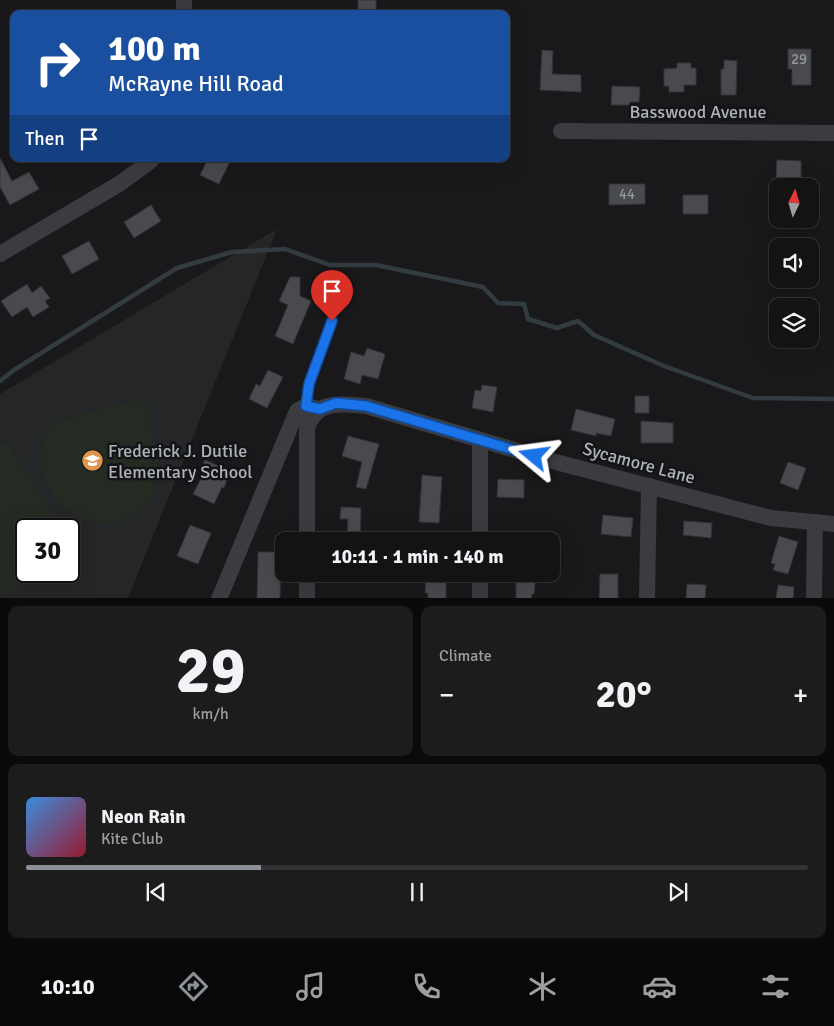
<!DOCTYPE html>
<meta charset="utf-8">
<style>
:root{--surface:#131314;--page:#1c1c1d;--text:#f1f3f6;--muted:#9d9ea0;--line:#323234;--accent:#8c9099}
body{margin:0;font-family:Signika,sans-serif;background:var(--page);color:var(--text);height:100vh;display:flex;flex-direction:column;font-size:19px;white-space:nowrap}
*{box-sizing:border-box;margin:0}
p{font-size:16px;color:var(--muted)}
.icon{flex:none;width:28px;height:28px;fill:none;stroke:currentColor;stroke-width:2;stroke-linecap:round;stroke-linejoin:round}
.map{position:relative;height:598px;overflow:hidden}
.side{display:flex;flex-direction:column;gap:8px;padding:8px;background:#0a0a0b;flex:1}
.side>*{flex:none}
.top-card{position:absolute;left:10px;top:10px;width:500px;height:152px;border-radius:10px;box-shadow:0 5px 20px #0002,0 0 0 1px var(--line);background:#1a4fa0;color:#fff;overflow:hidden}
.needle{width:32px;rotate:5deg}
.fabs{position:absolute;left:769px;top:178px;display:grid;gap:10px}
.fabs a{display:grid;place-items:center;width:50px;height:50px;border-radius:10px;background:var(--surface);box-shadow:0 5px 20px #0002,0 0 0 1px var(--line);font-size:25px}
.speed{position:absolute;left:15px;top:518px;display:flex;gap:10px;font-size:25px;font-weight:700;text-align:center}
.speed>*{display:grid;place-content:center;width:65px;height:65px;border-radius:50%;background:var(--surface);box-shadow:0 5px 20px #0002,0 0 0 1px var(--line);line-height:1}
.speed .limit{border:2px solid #111;border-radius:8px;background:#fff;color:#111}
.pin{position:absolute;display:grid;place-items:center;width:42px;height:42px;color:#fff;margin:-51px -21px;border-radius:50% 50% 50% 0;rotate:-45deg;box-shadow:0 0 5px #0007}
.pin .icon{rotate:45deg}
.me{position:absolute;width:55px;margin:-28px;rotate:286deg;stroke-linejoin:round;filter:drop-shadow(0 0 4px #0008)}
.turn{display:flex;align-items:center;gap:18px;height:105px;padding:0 15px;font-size:22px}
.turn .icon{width:65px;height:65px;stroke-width:2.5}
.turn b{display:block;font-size:35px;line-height:42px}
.then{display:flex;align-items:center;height:48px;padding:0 15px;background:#0003;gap:10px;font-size:19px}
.big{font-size:38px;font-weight:700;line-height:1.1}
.side .widget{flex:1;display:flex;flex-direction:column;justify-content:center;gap:8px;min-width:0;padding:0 18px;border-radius:10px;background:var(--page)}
.side .dial{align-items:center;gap:0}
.dial b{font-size:65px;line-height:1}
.song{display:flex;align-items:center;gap:15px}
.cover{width:60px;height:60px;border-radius:8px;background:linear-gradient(135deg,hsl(210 70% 55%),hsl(350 70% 35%))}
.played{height:5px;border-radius:2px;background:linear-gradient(90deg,var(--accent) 30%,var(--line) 30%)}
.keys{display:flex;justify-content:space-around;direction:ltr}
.heat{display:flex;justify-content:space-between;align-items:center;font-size:28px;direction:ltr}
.side .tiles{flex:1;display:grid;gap:8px;grid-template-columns:1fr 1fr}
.widget:last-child{grid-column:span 2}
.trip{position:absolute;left:275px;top:532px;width:285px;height:50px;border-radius:10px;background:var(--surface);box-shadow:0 5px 20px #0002,0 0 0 1px var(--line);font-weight:700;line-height:50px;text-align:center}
.menu{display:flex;height:80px;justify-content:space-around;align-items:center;background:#080808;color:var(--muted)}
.menu .icon{width:35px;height:35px}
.menu .selected{color:var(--accent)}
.menu b{font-size:22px;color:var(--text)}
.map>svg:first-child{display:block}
</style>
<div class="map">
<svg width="834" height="599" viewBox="0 0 834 599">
<rect width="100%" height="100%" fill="#19191b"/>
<path fill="#252628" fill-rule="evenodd" d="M 277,229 L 128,598 L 0,598 L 0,394 ZM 26,529 L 69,529 L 69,571 L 26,571 Z"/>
<g fill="#242b23">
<path d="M 137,400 L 151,408 L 154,499 C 143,508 132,517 118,521 C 82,529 44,500 41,463 C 40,448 46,436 52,423 Z"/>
<polygon points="6,442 65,529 26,529 26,571 39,571 0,597 0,446"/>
</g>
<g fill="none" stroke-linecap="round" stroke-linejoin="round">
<polyline stroke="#323c40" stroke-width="4.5" points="0,381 14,370 177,268 232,252 285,249 330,265 376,265 483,287 498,303 524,304 528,319 557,328 578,321 594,335 664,366 753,398 834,399"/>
</g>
<g fill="#484a4d" stroke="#333437">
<rect x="358" y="0" width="18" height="14"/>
<polygon points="788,49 811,49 811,85 792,85 792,69 788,69"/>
<polygon points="542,50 553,51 552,74 581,75 581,92 540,90"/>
<polygon points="724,60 737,61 736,95 721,95 721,69 724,69"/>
<polygon points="677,63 691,63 691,68 696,68 696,85 684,85 684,92 669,92 669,86 664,86 664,69 677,68"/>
<polygon points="612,86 640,87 639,102 630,102 629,105 611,105"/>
<polygon points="0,158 12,181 29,172 39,189 10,205 0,187"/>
<polygon points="208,159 231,159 219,184 200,175"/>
<polygon points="777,160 801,161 801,180 776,179"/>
<polygon points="609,184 645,184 645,204 609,205"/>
<rect x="683" y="195" width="25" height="19"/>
<polygon points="151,205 161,221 134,238 124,222"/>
<polygon points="89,241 99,259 72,274 62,256"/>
<polygon points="290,277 300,277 300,296 311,301 293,344 275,336 288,305 279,301"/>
<polygon points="27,284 32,293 41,286 50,298 45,301 49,307 33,317 27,307 12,317 1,301"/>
<polygon points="367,348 385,354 378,379 362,375 360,384 344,379 351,352 364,356"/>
<polygon points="268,370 283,377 267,408 249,399 256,384 260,386"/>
<polygon points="482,385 497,387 493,412 472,408 475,390 481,391"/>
<rect x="635" y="396" width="14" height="17"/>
<polygon points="576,409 615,419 611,436 596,433 596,436 571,430"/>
<polygon points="641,421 673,423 673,443 641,443"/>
<polygon points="348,436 379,444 366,489 356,487 362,462 342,456"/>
<polygon points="205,460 230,471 224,488 222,487 214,504 193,494 204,473 200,471"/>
<polygon points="788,462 806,468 798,490 780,483"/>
<polygon points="422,475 442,477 439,523 419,522"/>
<polygon points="498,479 524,480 524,498 497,497"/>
<polygon points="341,507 361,508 360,541 347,541 348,519 340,519"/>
<polygon points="603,515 633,518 631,537 601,534"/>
<polygon points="684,521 712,523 711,538 683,535"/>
<polygon points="190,525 211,533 198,564 177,556"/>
<polygon points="779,536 798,542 788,574 773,570 775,564 771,563"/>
<polygon points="258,552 281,552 280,599 257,599"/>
<polygon points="426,574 446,575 446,599 428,599 428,593 425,593"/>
<polygon points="516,574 536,574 534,594 532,594 531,599 516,599"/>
<polygon points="600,574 618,574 618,599 599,599"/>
<polygon points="687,584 706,585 705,599 686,599"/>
<polygon points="778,585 794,587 793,599 776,599"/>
</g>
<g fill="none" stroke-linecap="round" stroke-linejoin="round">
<polyline stroke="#3b3c40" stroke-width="8" points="306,406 309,384 332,321"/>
<g stroke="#3b3c40" stroke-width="16">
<polyline points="184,0 184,14"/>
<polyline points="561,131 834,133"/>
<polyline points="0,254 119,184 148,163 152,159"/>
<polyline points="480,440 480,541"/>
<path d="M 307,541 L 307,428 C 316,399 342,404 366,406 L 552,461 L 771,518 L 834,524"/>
<polyline points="480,574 480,599"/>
<polyline points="219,599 297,411 306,406 320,409"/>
<polyline points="307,599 307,574"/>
<polyline points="647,599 649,486"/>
<polyline points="814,599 815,522"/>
</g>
</g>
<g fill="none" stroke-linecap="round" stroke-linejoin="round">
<defs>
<polyline id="route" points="332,321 309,384 306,406 320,409 336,403 366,406 534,456"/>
</defs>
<use href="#route" stroke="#114b97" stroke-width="12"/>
<use href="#route" stroke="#1a73e8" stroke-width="9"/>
</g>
<defs>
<symbol id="school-disc" viewBox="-11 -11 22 22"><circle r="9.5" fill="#e0944c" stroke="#141416"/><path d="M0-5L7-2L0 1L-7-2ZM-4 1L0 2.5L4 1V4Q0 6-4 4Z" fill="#fff"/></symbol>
</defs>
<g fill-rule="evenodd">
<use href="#school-disc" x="80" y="448" width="25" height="25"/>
</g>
<g text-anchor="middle" stroke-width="5" stroke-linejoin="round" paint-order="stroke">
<g font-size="15" fill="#94999e">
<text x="799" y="64">29</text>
<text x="627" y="199">44</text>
</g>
<g font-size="18" fill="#adb3b9" stroke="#141416">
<text x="698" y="118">Basswood Avenue</text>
<text transform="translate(639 463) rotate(15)" y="6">Sycamore Lane</text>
</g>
<g font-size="18" fill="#adb3b9" stroke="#141416" text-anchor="start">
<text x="108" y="457">Frederick J. Dutile<tspan x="108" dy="21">Elementary School</tspan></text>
</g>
</g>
</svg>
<div class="fabs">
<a><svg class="needle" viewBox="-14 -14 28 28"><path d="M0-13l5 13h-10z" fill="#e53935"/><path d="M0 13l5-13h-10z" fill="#9d9ea0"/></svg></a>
<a><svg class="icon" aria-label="sound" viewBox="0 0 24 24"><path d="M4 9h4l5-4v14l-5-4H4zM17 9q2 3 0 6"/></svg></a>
<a><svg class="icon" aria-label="layers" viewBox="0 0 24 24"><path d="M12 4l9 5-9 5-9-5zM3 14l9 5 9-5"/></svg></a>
</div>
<div class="speed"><div class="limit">30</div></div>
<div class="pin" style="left:332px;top:321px;background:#d93025"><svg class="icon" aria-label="arrive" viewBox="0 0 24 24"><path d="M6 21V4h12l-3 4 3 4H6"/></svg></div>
<svg class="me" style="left:534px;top:456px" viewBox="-20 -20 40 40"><path d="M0-17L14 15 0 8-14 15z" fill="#1a73e8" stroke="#fff" stroke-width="4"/></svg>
<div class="trip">10:11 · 1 min · 140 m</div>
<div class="top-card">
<div class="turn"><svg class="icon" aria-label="right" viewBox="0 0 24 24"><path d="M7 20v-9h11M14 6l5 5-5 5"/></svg><div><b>100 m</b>McRayne Hill Road</div></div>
<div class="then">Then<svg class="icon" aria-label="arrive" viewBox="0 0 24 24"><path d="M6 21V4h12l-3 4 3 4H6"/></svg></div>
</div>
</div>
<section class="side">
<div class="tiles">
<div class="widget dial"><b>29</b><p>km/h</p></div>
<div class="widget"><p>Climate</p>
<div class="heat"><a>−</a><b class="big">20°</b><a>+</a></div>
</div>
<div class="widget">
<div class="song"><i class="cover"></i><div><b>Neon Rain</b><p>Kite Club</p></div></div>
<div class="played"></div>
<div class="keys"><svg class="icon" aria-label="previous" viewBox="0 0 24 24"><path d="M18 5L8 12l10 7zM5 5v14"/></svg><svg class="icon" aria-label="pause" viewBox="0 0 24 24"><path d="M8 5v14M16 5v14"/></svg><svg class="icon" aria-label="next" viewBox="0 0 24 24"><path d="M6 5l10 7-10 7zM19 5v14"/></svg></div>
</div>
</div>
</section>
<nav class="menu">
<b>10:10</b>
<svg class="icon selected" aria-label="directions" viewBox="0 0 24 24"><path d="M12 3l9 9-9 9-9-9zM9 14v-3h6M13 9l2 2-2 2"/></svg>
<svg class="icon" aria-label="music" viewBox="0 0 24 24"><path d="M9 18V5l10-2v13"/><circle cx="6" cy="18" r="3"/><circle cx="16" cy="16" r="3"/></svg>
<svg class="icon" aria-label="phone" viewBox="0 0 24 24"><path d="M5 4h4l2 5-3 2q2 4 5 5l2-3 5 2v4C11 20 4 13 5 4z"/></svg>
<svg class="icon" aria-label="climate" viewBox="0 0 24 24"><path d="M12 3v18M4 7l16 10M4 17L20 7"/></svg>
<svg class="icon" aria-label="car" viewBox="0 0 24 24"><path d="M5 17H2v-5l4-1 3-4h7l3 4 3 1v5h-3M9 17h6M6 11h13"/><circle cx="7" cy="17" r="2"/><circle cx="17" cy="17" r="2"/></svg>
<svg class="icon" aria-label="filters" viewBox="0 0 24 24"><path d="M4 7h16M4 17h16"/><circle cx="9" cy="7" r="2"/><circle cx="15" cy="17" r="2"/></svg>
</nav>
